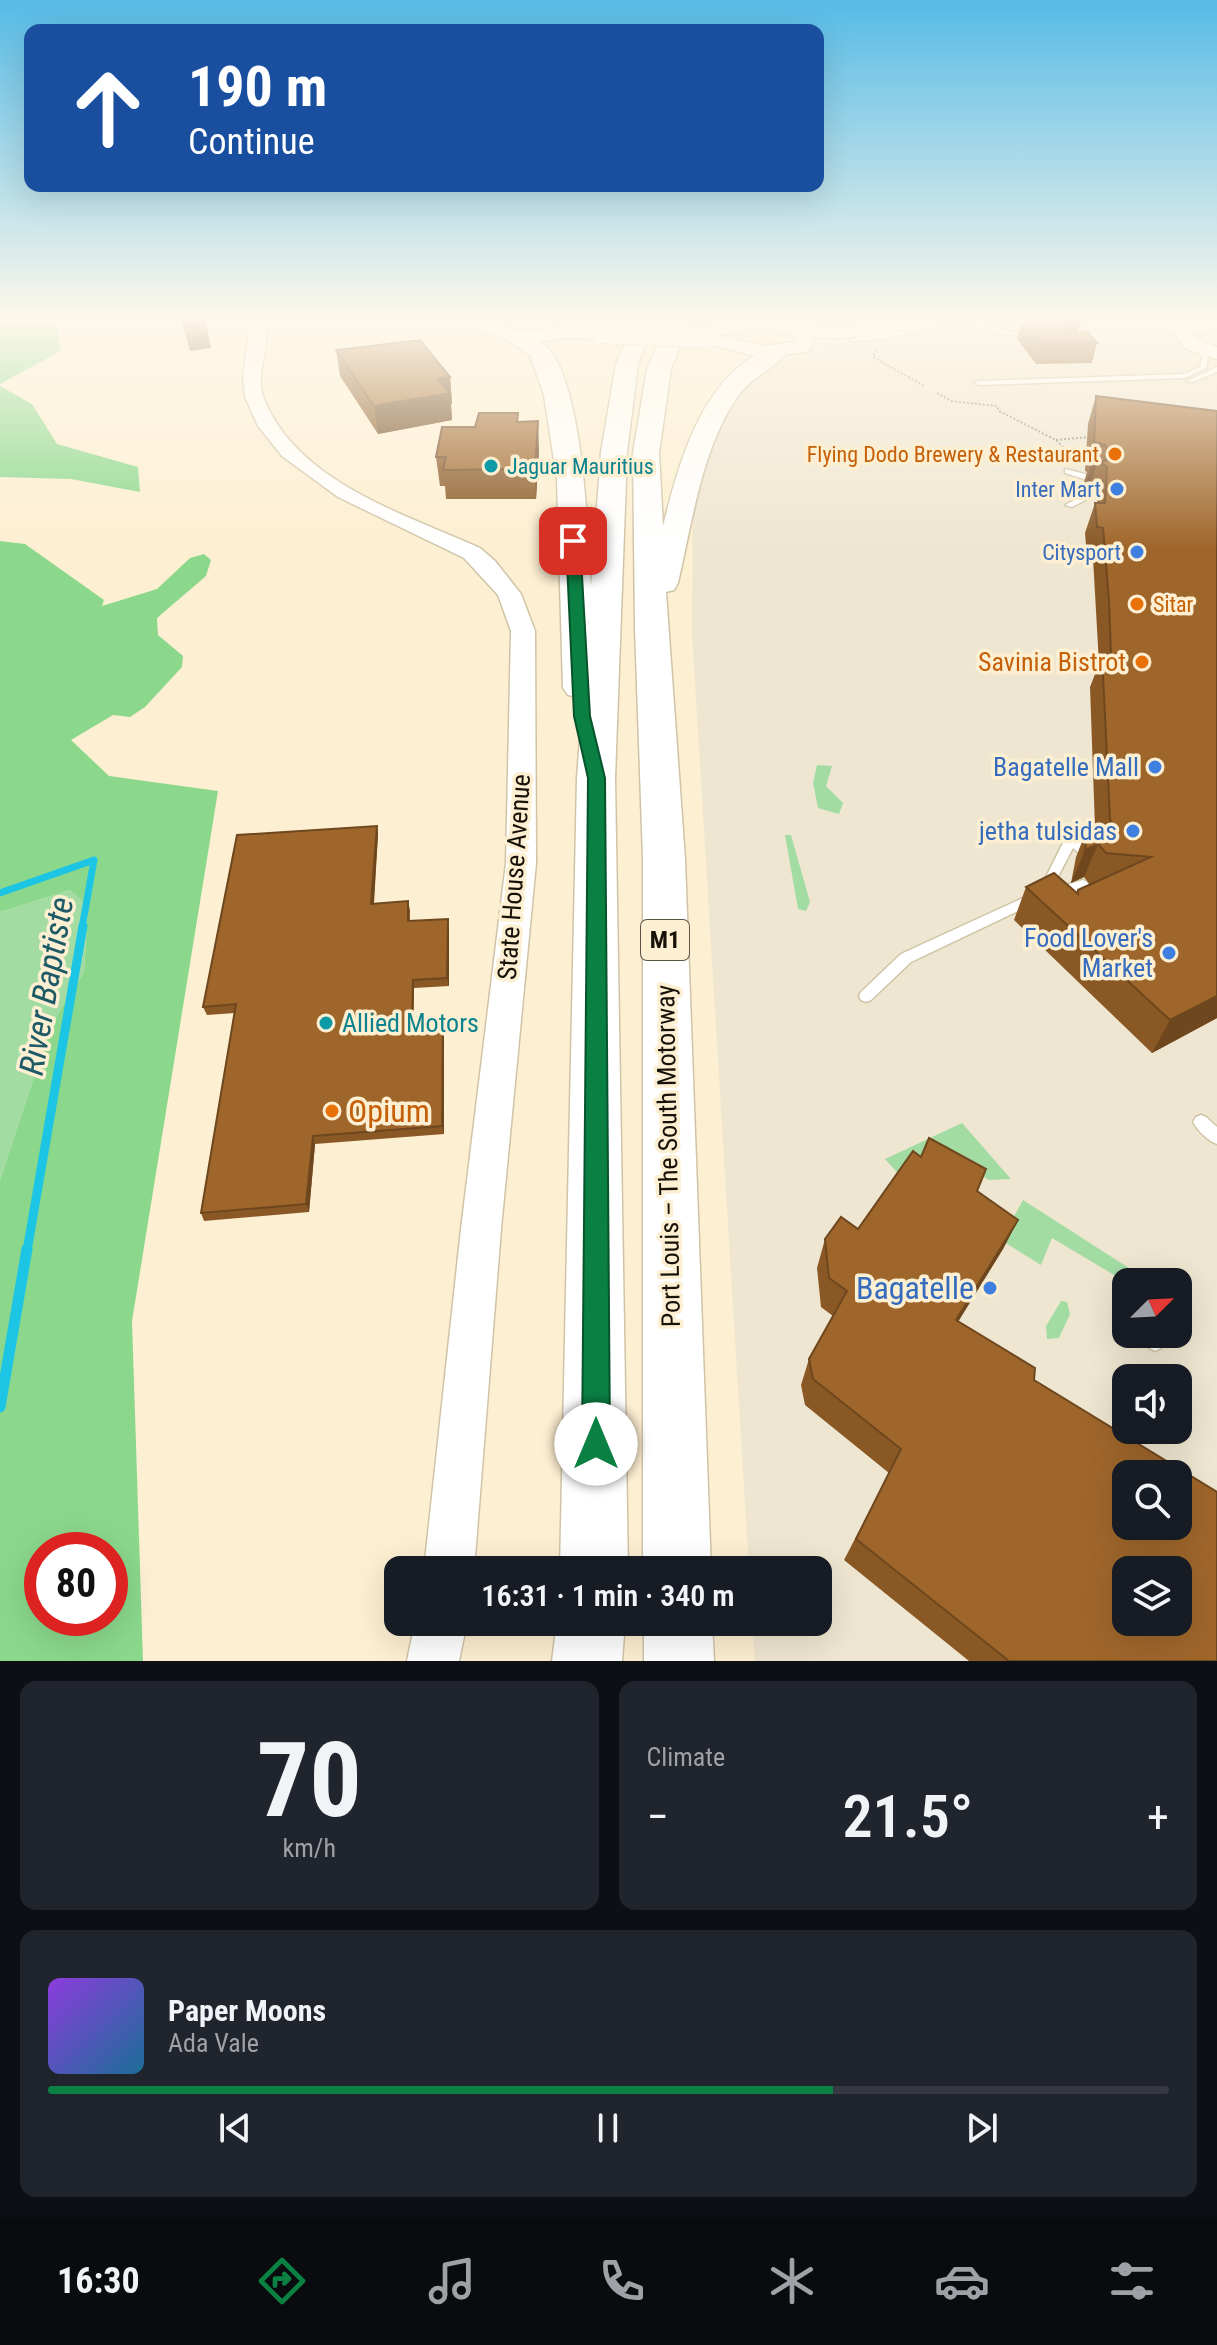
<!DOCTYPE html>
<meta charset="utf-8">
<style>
:root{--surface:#171b24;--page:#20242c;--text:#f1f3f6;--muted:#9ea1a6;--line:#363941;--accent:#0b8043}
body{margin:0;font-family:"Roboto Condensed",sans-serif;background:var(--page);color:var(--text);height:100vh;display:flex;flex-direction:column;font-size:30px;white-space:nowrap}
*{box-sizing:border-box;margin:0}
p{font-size:26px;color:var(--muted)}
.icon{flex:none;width:44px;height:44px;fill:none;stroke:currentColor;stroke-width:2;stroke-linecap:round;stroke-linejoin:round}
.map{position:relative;height:1661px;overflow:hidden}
.sheet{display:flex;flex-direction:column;gap:20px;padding:20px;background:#0d0f14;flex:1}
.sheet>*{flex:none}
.guide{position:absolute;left:24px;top:24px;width:800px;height:168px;border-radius:16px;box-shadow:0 8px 32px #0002;background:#1a4fa0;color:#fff;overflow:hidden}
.needle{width:52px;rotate:66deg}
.tools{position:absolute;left:1112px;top:1268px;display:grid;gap:16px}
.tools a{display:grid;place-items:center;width:80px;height:80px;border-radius:16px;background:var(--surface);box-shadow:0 8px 32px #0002;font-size:40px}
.speed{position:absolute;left:24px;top:1532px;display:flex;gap:16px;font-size:40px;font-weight:700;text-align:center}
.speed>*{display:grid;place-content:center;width:104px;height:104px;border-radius:50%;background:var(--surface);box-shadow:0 8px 32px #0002;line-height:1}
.speed .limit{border:12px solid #d22;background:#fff;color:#111}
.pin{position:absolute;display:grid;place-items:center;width:68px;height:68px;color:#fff;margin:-34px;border-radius:16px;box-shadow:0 4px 12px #0006}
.me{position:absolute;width:88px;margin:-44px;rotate:0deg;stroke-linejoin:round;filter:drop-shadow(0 0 6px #0008)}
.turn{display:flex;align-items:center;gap:28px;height:168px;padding:0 32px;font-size:36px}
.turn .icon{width:104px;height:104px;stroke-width:2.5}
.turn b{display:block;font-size:56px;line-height:68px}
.big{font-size:60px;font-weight:600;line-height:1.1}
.sheet .card{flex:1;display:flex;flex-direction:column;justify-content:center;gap:12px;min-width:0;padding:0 28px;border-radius:16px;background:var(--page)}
.sheet .dial{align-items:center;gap:0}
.dial b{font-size:104px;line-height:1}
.song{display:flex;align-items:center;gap:24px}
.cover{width:96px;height:96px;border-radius:12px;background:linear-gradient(135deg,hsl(270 70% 55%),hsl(200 70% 35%))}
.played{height:8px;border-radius:4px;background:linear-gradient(90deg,var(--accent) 70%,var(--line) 70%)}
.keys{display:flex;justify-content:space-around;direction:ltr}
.heat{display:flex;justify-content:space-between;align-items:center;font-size:44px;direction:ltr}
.sheet .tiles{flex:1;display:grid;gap:20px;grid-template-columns:1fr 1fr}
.card:last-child{grid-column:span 2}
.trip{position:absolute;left:384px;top:1556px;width:448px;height:80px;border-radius:16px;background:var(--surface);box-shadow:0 8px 32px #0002;font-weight:600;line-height:80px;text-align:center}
.tab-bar{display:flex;height:128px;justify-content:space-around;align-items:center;background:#090b0e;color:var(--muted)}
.tab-bar .icon{width:56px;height:56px}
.tab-bar .active{color:var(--accent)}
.tab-bar b{font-size:36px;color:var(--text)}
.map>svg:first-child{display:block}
</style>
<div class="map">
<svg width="1217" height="1661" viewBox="0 0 1217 1661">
<rect width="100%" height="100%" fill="#fdefd2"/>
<path fill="#efe6d1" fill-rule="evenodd" d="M 812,316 L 1217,316 L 1217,1661 L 755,1661 L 752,1622 L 818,1622 L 818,1570 L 749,1570 L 692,633 L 693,485 L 728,403 L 769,367 L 833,342 ZM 1126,1282 L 1178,1282 L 1178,1334 L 1126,1334 ZM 1126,1378 L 1178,1378 L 1178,1430 L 1126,1430 ZM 1126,1474 L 1178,1474 L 1178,1526 L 1126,1526 ZM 1126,1570 L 1178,1570 L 1178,1622 L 1126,1622 Z"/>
<g fill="#a3dca3">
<polygon points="817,765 832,766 826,786 843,803 839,814 818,808 813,783"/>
<polygon points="785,835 791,835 810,902 806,911 798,909"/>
<polygon points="70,890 88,904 84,972 51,1025 0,1180 0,912"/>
<polygon points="962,1123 1011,1179 989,1180 945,1155 905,1181 885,1159"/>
<polygon points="1023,1200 1146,1279 1145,1282 1126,1282 1052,1238 1041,1265 1001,1240"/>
<polygon points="1061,1301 1067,1302 1070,1314 1059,1338 1047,1339 1046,1326"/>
</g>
<g fill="#8bd88c" fill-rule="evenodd">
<polygon points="0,316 38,316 57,326 61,351 0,384"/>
<polygon points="0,386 32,404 57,444 138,467 140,492 71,479 0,477"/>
<path d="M 0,541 L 25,544 L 104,600 L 102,606 L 157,589 L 190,558 L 204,554 L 211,560 L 206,576 L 157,618 L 158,635 L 183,656 L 182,667 L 145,707 L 130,717 L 113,715 L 71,740 L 109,776 L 218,791 L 132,1321 L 143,1661 L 0,1661 L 0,1180 L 51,1025 L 84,972 L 88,905 L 70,890 L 0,912 ZM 42,1550 L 110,1550 L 110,1618 L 42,1618 Z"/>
</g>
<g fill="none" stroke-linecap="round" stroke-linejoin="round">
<polyline stroke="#1cc5e3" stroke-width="7" points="0,893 94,860 82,928"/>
<polyline stroke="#1cc5e3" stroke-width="9" points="27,1251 83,926"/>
<polyline stroke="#1cc5e3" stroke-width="11" points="0,1407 27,1249"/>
<defs>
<g id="service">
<polygon points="976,323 1006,331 1032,333 1035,335 1032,337 1006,335 974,326 974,324"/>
<polygon points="1098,324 1100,325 1100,327 1062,336 1059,334"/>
<polygon points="924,327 927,329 926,330 881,339 852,341 849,339"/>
<polygon points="1198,347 1202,347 1208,358 1206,368 1185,378 979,385 975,383 979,381 1184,374 1200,367 1202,358"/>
<polygon points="1217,367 1217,372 1193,382 1187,381"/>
<polygon points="1065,469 1093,476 1100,485 1093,487 1087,480 1065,473"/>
<polygon points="1088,493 1095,495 1072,507 1065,505"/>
<polygon points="1071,835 1075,836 1094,855 1088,859 1084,858 1073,848 1051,890 1043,890 1041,887 1065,839"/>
<polygon points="1083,880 1087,882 1089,885 1087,888 1059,896 1055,894 1053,891 1055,888"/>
<polygon points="1034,893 1039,895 1040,898 1039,901 911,962 871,1000 866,1002 861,1000 859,996 861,992 901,954"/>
<path d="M 1201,1115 L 1206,1117 L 1217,1127 L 1217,1144 C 1208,1141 1198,1131 1193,1122 L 1196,1117 Z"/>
<polygon points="1149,1334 1167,1334 1161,1348 1155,1351 1149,1348 1146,1342"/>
</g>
<g id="tertiary">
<path d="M 251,316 L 263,316 C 275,342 253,372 264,399 C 298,483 405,514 480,548 L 495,561 L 521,594 L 535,631 L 536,863 L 501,1229 L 474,1570 L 424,1570 L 461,1229 L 506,863 L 511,631 L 498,595 L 464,558 L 338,497 L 282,456 L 258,426 L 245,397 L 243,377 Z"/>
<polygon points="298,316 461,318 502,327 504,330 496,335 461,328 306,321"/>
<polygon points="415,1622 467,1622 459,1661 407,1661"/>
</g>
<g id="secondary">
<path d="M 492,316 L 512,316 L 504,327 C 510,328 517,331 523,331 C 544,332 595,317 610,333 L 601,339 L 566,338 L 520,343 L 489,334 L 485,323 Z"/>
<path d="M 930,316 L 1100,316 L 1191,321 L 1217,319 L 1217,329 L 1192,334 L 1198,340 L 1217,347 L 1217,359 L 1184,348 L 1173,331 C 1098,326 1022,320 947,324 C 903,327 859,342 814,337 L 809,351 L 763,358 L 701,342 L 699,338 L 702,326 L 762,319 L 835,328 ZM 762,329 L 793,335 L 797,339 L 795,342 L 763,346 L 717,335 Z"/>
</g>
<g id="trunk">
<path d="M 637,316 L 658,316 L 638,364 L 627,452 L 615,778 L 628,1570 L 560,1570 L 577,778 L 583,698 L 568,695 L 563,688 L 557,480 L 544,395 L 530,355 L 500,336 L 511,329 C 523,332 541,340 549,349 C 583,390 588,531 591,586 L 601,452 L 616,364 Z"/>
<path d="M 672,316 L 693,316 L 671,369 L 659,453 L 663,526 C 678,467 699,387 756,355 C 766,349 773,344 785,347 L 788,352 C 779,365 756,374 742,391 C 703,440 692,523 678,583 L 674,590 L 666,592 L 685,859 L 711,1570 L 643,1570 L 643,859 L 635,628 L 633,453 L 647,369 Z"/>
<polygon points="762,316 783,316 791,325 780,331 772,330"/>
<polygon points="557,1622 625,1622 622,1661 552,1661"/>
<polygon points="644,1622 712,1622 714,1661 644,1661"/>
</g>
</defs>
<use href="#service" stroke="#d0c4a7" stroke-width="3"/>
<use href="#tertiary" stroke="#d0c4a7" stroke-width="3"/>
<use href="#secondary" stroke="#d0c4a7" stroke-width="3"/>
<use href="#trunk" stroke="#d0c4a7" stroke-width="3"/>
<g stroke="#978d79" stroke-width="2" stroke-dasharray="2 2" stroke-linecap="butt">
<polyline points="876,350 873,357 924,386"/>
<polyline points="937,393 951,401 997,406 999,411 1056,440 1077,461"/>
<polyline points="1056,440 1089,437"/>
</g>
<use href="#service" fill="#fff" fill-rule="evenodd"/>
<use href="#tertiary" fill="#fff" fill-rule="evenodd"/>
<use href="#secondary" fill="#fff" fill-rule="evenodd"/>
<use href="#trunk" fill="#fff" fill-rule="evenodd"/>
<defs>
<polyline id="secondary-bridge" points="601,333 708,338"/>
</defs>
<use href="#secondary-bridge" stroke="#d0c4a7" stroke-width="22" stroke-linecap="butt"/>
<use href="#secondary-bridge" stroke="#fff" stroke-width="20"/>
</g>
<g fill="#895825">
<polygon points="1022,320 1080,323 1077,333 1097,343 1092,363 1036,364 1017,339"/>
<polygon points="336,350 450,377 452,404 451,404 452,420 378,434 340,376"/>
<polygon points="1096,396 1217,411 1217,1018 1152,1053 1014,920 1026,887 1077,893 1090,885 1084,877 1071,883 1076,857 1089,824 1095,827 1090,687 1099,664 1093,558 1087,557 1085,533 1095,503 1097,503 1098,496 1089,490 1083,492 1084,482 1087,472 1085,471 1088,424"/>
<polygon points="518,413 518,422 539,450 536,499 446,499 445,486 440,486 436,457 475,427"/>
<polygon points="377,826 378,834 374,904 408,901 410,910 410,921 449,927 449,986 414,988 413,1025 443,1023 444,1031 444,1134 315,1144 309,1212 204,1221 201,1213 235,1013 207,1015 203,1007"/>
<polygon points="977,1191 1018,1220 1003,1249 958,1321 1034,1380 1217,1661 969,1661 844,1560 889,1473 805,1405 801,1385 809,1359 833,1316 821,1307 817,1268 825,1239"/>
</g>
<g fill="#6f471e">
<polygon points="205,316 211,348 190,351 183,325"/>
<polygon points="1080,323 1074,343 1062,344 1066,326"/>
<polygon points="450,377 452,404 451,404 452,420 378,434 374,406 438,379"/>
<polygon points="538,421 539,450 536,499 535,469"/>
<polygon points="1098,461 1089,490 1083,492 1092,463"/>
<polygon points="377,826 378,834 373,912 371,904"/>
<polygon points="1098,844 1084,877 1071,883 1085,850"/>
<polygon points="448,919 449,927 449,986 447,978"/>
<polygon points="413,980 414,988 413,1033 412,1025"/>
<polygon points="1217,996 1217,1018 1152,1053 1170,1020"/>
<polygon points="443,1023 444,1031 444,1134 442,1126"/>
<polygon points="313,1136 315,1144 309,1212 306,1204"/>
<polygon points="1018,1220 1003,1249 942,1348 956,1320"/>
</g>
<g fill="#9f662b" stroke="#6f471e" stroke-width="2" fill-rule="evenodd">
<polygon points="183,316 204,316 205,323 183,325"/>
<polygon points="1076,319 1080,323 1066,326 1066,332 1071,334 1087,331 1097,343 1041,344 1022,320"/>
<polygon points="420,340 450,377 438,379 450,393 374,406 336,350"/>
<polygon points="1096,396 1217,411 1217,996 1170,1020 1026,887 1054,873 1078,894 1078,890 1151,857 1106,853 1098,844 1085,850 1089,824 1100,831 1108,831 1113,826 1110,819 1102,654 1111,655 1109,601 1103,528 1097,527 1095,503 1105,503 1107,467 1098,461 1092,463 1093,453 1101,462 1112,458 1105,445 1094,442"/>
<polygon points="479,413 518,413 517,422 538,421 535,469 443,470 446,457 436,457 442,427 475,427"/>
<polygon points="377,826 371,904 408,901 408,921 448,919 447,978 413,980 412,1025 443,1023 442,1126 313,1136 306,1204 201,1213 236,1004 203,1007 237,835"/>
<path d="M 929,1138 L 986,1169 L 977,1191 L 1018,1220 L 956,1320 L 1035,1368 L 1034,1380 L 1217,1492 L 1217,1661 L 1009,1661 L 856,1539 L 901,1449 L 813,1379 L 809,1359 L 847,1291 L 829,1278 L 825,1239 L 841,1217 L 858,1229 L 913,1151 L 921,1157 ZM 1126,1474 L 1178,1474 L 1178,1526 L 1126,1526 ZM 1126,1570 L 1178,1570 L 1178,1622 L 1126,1622 Z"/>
</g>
<linearGradient id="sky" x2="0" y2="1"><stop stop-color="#56bbe6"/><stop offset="0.58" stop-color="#fef8eb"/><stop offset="1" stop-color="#fef8eb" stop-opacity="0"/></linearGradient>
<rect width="1217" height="548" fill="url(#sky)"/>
<polygon fill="#0b8043" stroke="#07532c" stroke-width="2" points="573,537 580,541 590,716 605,778 610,1444 606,1454 596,1459 586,1454 582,1444 588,778 574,716 566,541"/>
<g fill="#e8710a" stroke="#fdefd2" stroke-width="3">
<circle cx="1115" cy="454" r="8"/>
<circle cx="1137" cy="604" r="8"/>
<circle cx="1142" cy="662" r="8"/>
<circle cx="332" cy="1111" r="8"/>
</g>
<g fill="#0f9aa8" stroke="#fdefd2" stroke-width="3">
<circle cx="491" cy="466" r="8"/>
<circle cx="326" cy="1023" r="8"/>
</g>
<g fill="#3f7fe0" stroke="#fdefd2" stroke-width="3">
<circle cx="1117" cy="489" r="8"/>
<circle cx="1137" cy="552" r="8"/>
<circle cx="1155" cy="767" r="8"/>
<circle cx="1133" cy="831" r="8"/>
<circle cx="1169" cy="953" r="8"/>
<circle cx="990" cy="1288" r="8"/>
</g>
<g text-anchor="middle" stroke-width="7" stroke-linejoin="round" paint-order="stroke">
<g font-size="22" fill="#c56008" stroke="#fdefd2" text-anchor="end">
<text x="1099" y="462">Flying Dodo Brewery &amp; Restaurant</text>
<text x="1153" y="612" text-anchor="start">Sitar</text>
</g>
<g font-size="22" fill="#0d838f" stroke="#fdefd2" text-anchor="start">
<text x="507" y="474">Jaguar Mauritius</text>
</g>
<g font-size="22" fill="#366cbe" stroke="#fdefd2" text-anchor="end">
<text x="1101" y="497">Inter Mart</text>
<text x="1121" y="560">Citysport</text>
</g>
<rect fill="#fdefd2" stroke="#5b5445" stroke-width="2" x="641" y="920" width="48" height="40" rx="6"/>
<g font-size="24" font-weight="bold" fill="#161208">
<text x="665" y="948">M1</text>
</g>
<g font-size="26" fill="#c56008" stroke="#fdefd2" text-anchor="end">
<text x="1126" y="671">Savinia Bistrot</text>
</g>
<g font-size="26" fill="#366cbe" stroke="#fdefd2" text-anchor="end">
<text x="1139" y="776">Bagatelle Mall</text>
<text x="1117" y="840">jetha tulsidas</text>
<text x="1153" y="947">Food Lover's<tspan x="1153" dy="30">Market</tspan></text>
</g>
<g font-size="26" fill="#161208" stroke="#fdefd2">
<text transform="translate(514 877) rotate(-86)" y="9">State House Avenue</text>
<text transform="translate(668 1156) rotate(-91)" y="9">Port Louis – The South Motorway</text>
</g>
<g font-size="26" fill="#0d838f" stroke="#fdefd2" text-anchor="start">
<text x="342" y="1032">Allied Motors</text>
</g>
<g font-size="32" fill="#c56008" stroke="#fdefd2" text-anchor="start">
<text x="348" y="1122">Opium</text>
</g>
<g font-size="32" fill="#366cbe" stroke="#fdefd2" text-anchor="end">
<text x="974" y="1299">Bagatelle</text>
</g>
<g font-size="34" font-style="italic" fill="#1d5a66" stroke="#fdefd2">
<text transform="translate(46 986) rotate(-80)" y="12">River Baptiste</text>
</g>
</g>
</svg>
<div class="tools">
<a><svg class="needle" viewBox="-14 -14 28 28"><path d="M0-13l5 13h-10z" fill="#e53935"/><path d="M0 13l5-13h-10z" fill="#9ea1a6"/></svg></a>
<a><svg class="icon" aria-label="sound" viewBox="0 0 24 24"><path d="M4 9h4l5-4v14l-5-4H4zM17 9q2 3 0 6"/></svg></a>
<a><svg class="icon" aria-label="search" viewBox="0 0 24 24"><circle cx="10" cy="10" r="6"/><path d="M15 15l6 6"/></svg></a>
<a><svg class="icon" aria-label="layers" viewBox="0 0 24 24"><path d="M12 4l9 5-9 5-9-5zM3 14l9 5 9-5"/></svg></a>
</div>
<div class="speed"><div class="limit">80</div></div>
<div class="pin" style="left:573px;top:541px;background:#d93025"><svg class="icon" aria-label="arrive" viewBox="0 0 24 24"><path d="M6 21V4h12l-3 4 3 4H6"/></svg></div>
<svg class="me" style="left:596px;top:1444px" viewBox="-20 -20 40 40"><circle r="19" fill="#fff"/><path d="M0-13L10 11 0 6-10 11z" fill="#0b8043"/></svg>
<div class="trip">16:31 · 1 min · 340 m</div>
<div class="guide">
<div class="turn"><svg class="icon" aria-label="ahead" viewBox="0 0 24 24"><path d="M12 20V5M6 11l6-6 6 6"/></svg><div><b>190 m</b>Continue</div></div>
</div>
</div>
<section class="sheet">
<div class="tiles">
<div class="card dial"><b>70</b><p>km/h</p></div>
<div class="card"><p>Climate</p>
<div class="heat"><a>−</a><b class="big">21.5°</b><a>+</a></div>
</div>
<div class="card">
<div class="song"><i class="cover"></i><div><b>Paper Moons</b><p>Ada Vale</p></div></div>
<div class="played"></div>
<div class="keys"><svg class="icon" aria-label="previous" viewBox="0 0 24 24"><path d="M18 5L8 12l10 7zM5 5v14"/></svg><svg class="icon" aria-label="pause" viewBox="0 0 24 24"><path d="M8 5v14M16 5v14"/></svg><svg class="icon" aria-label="next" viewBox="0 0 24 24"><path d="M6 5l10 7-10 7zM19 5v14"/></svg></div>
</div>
</div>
</section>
<nav class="tab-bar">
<b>16:30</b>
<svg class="icon active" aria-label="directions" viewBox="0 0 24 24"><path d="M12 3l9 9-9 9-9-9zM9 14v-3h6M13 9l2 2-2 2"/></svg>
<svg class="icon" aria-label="music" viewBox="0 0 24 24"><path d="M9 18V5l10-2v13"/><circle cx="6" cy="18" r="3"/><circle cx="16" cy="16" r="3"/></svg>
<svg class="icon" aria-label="phone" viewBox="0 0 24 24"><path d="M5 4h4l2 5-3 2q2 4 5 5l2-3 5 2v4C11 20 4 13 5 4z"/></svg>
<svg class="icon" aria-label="climate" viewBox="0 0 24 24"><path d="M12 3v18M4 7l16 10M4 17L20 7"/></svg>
<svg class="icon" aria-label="car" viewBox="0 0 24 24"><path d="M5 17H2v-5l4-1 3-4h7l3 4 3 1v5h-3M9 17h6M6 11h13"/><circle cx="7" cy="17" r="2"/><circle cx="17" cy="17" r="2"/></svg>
<svg class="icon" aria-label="filters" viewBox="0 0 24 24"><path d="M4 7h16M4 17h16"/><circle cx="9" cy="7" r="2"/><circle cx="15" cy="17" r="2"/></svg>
</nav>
